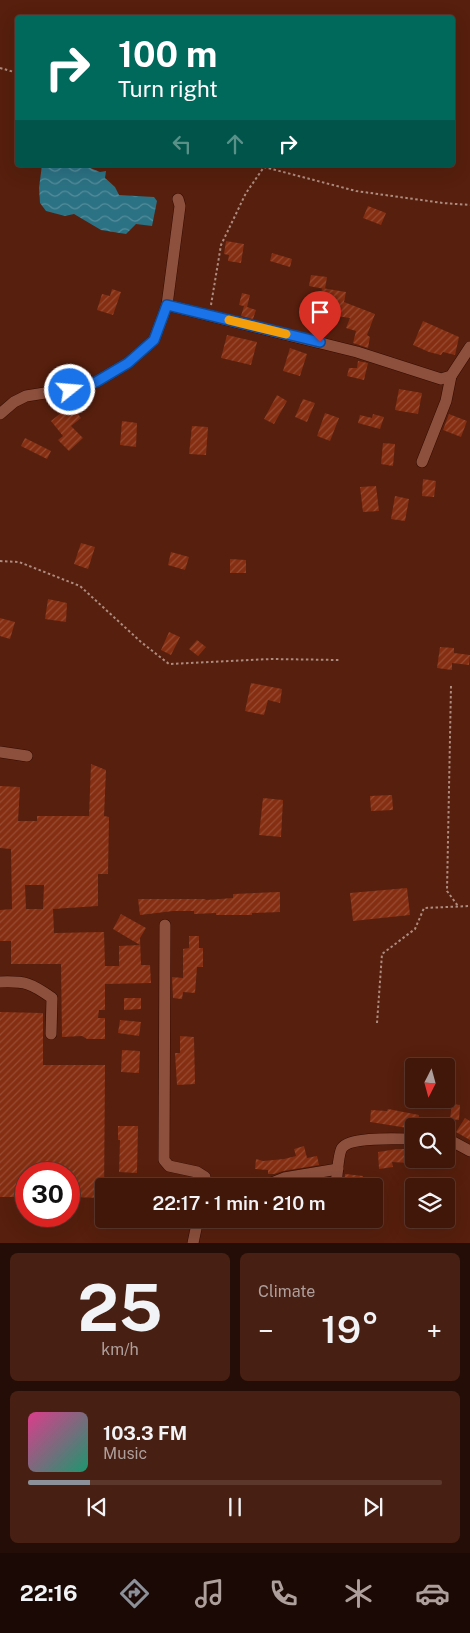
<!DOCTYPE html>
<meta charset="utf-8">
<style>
:root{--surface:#41170a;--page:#482013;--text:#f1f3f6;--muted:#ae9f9c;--line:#5a362b;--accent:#8c9099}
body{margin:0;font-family:"Public Sans",sans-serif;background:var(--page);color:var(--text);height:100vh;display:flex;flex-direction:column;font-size:19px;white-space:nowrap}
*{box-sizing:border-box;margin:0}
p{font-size:16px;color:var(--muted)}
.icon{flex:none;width:28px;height:28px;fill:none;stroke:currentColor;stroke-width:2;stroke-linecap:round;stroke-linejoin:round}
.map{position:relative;height:1243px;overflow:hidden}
.details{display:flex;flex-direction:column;gap:10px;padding:10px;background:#240d06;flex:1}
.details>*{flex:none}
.top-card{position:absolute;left:15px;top:15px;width:440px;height:152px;border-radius:5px;box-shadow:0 5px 20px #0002,0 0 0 1px var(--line);background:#00695c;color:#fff;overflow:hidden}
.needle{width:32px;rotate:186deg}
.controls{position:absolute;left:405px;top:1058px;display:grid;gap:10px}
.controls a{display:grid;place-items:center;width:50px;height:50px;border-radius:5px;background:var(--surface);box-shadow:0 5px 20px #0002,0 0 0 1px var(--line);font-size:25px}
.speed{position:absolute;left:15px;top:1162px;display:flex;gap:10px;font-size:25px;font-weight:700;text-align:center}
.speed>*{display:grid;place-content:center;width:65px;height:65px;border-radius:50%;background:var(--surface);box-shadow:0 5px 20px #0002,0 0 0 1px var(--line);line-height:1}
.speed .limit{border:8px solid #d22;background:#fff;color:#111}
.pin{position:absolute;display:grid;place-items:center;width:42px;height:42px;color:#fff;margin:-51px -21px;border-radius:50% 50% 50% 0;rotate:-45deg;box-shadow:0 0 5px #0007}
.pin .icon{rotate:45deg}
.me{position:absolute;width:55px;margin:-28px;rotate:73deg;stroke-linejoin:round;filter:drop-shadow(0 0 4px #0008)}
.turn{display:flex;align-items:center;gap:18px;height:105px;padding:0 20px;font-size:22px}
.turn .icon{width:65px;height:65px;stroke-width:2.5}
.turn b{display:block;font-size:35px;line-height:42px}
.lanes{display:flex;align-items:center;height:48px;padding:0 20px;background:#0003;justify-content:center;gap:25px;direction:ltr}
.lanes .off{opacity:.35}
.big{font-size:38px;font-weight:600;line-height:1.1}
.details .card{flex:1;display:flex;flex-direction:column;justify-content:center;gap:8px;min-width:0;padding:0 18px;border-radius:8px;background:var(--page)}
.details .dial{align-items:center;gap:0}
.dial b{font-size:65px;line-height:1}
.song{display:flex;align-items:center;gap:15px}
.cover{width:60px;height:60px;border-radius:8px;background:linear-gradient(135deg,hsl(330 70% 55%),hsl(160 70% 35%))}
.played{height:5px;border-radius:2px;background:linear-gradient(90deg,var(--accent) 15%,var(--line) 15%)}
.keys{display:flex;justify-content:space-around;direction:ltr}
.heat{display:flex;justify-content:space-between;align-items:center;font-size:28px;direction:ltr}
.details .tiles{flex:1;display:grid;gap:10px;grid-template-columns:1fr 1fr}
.card:last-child{grid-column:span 2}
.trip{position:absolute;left:95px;top:1178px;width:288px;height:50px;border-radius:5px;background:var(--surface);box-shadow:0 5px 20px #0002,0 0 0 1px var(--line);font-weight:600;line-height:50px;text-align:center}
.tabs{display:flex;height:80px;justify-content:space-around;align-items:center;background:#1a0904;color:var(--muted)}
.tabs .icon{width:35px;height:35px}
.tabs .active{color:var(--accent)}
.tabs b{font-size:22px;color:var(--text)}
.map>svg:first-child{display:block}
</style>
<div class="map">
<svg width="470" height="1243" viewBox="0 0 470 1243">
<defs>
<pattern id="water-waves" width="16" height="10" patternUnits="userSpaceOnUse" patternTransform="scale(1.25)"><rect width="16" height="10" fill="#2b7284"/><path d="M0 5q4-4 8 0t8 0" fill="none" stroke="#558d9b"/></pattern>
<pattern id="building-hatch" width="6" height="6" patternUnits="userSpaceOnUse" patternTransform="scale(1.25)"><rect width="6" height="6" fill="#852e11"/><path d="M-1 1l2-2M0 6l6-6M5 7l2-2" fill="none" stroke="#974d34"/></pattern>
</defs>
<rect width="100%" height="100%" fill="#571f0d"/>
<polygon fill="url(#water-waves)" points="42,165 89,165 88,167 100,172 106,171 105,178 115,187 119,195 154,197 157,201 152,226 136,224 126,234 101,230 74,214 65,216 46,211 40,203 39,188"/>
<g fill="url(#building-hatch)" fill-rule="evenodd">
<polygon points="368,206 386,213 381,225 363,218"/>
<polygon points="226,241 244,244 241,263 228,261 229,255 224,254"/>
<polygon points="272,253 292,259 290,267 270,261"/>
<polygon points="311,275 327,277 325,289 309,286"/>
<polygon points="322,288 346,292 344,302 375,314 367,335 370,337 368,348 353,343 356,331 346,328 350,318 318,313"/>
<polygon points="112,289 121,292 113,315 97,310 102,294 110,296"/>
<polygon points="242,293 250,295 247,307 256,310 253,319 241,316 244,306 239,305"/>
<polygon points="423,321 459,337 455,355 443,352 441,355 429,352 413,345"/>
<polygon points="227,335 257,342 251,365 221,358"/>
<polygon points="290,348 307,354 300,376 283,371"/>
<polygon points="358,361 368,363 364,380 347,376 349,368 357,368"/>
<polygon points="399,389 422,393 418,414 395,410"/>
<polygon points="277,395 287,401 274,424 264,419"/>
<polygon points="303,399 315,403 307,422 295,417"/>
<polygon points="71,405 81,418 71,426 83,438 69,451 58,440 63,436 51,421"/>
<polygon points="325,413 339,418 330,441 317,436"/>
<polygon points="373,414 384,417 380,429 358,423 360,415 372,418"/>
<polygon points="449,414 467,421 461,437 443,430"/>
<polygon points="122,421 137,423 136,447 120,445"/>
<polygon points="192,426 208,427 206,455 189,454"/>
<polygon points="25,438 51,451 47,459 21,446"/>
<polygon points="383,443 395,444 393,466 381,464"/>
<polygon points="423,479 436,481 434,497 422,496"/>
<polygon points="376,486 379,511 363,512 360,487"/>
<polygon points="395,496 409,499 405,521 391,519"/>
<polygon points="81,543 95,547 88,569 74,564"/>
<polygon points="171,552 189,557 185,570 168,565"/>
<polygon points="230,559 246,560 246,573 230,573"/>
<polygon points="48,599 67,603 66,622 45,619"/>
<polygon points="0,618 15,622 10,639 0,636"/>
<polygon points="169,632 180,637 171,655 161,650"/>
<polygon points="197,640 206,647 198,656 189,649"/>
<polygon points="440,647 454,648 454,653 470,655 469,665 452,663 452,670 437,668"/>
<polygon points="251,683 282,689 280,703 268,700 264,715 245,711"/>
<path d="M 91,764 L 106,770 L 104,816 L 109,817 L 108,874 L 98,874 L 98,906 L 53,909 L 54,933 L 104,932 L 105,966 L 119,966 L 119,946 L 140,945 L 113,929 L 121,914 L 146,928 L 140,938 L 141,965 L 150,965 L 151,983 L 105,984 L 105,1010 L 99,1010 L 98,1018 L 105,1018 L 105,1039 L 87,1039 L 82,1036 L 62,1037 L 61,964 L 11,964 L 11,941 L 0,941 L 0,910 L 12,909 L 11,849 L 0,848 L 0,786 L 20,787 L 18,821 L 37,821 L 37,816 L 89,816 ZM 25,885 L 44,885 L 43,909 L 26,909 Z"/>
<polygon points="392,795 393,810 371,811 370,796"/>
<polygon points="263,798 283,800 281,837 259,835"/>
<polygon points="407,888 410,915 353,921 350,893"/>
<polygon points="280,892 280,912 252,913 252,915 216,915 216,913 194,914 194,911 173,911 140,915 138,899 205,899 206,900 233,898 233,894"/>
<polygon points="189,936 199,936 199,948 203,948 203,967 197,967 195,993 183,992 182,999 173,998 172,977 183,978 183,949 189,948"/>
<polygon points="124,998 141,998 141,1009 124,1010"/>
<polygon points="0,1012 43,1013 43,1065 105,1065 104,1198 69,1197 69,1174 26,1174 26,1197 0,1197"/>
<polygon points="120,1020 141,1022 139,1036 118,1033"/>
<polygon points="180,1036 194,1037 195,1084 177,1085 175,1053 180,1053"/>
<polygon points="122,1050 140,1051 139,1073 121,1072"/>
<polygon points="452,1104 460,1105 459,1120 450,1119"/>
<polygon points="388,1109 419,1115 418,1126 414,1126 414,1129 370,1122 371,1110 387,1111"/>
<polygon points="465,1118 470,1121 470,1140 456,1132"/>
<polygon points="118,1126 138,1126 137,1173 119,1172 120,1140 118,1140"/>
<polygon points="304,1146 307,1158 317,1156 319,1165 283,1171 274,1174 268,1174 268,1170 255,1169 256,1159 263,1161 284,1159 296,1156 294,1149"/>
<polygon points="398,1149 409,1149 409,1163 392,1162 393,1167 379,1169 378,1152"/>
<polygon points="345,1174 363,1176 363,1186 344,1186"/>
</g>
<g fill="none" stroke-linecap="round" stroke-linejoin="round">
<defs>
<g id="minor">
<polyline points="167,305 357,352 441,379 451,376 470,347"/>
<polyline points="0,414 14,402 26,396 70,389 96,382 128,363 154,340 167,305 180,206 178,199"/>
<polyline points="422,462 446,401 451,376"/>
<polyline points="0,752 27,756"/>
<polyline points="165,925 164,1160 169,1166 197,1172 205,1177 204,1186"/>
<path d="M 0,982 C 25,981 31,983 52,998 L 51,1034"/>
<polyline points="446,1138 470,1151"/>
<polyline points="264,1186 284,1178 338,1169"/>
<path d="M 336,1186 C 337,1178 338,1154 342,1148 C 350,1136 399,1139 414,1139"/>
<polyline points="193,1243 198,1219"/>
</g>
</defs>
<use href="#minor" stroke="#340b01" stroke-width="12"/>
<g stroke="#ad8b7f" stroke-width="2" stroke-dasharray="2.5 2.5" stroke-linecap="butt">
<polyline points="0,68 18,73"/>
<polyline points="211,305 221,245 246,193 264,167 356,191 443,203 470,205"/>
<polyline points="0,561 19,562 80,586 141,642 169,664 271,659 339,660"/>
<polyline points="451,686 447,891 458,906"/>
<polyline points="377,1023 382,954 415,929 424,908 470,906"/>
</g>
<use href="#minor" stroke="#8d503d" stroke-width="11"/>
</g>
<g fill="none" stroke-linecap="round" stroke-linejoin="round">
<defs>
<polyline id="route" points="70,390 96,382 128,363 154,340 167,305 320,342"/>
</defs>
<use href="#route" stroke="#114b97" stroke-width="12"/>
<use href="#route" stroke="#1a73e8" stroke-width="9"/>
<polyline stroke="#f59e0b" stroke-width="9" points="229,320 286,334"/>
</g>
</svg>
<div class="controls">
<a><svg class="needle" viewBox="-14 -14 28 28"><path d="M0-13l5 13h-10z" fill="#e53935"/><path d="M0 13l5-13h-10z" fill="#ae9f9c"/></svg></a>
<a><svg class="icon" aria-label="search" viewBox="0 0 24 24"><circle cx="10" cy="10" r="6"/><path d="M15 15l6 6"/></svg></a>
<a><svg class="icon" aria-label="layers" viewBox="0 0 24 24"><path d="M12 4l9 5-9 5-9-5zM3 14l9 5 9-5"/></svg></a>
</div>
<div class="speed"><div class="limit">30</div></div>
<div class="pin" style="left:320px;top:342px;background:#d93025"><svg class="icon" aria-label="arrive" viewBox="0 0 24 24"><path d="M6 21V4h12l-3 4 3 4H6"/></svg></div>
<svg class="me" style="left:70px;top:390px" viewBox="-20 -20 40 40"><circle r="17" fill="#1a73e8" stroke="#fff" stroke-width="3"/><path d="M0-11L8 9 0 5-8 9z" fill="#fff"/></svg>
<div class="trip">22:17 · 1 min · 210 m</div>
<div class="top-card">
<div class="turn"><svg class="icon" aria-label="right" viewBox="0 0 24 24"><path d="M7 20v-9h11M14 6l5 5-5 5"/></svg><div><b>100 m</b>Turn right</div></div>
<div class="lanes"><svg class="icon off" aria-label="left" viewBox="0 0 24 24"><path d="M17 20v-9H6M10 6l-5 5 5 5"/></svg><svg class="icon off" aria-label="ahead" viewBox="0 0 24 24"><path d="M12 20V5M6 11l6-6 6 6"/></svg><svg class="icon" aria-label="right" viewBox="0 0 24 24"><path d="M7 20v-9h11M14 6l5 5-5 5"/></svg></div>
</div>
</div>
<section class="details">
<div class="tiles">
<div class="card dial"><b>25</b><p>km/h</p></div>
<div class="card"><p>Climate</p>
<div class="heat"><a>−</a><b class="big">19°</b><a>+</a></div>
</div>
<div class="card">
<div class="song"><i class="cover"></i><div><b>103.3 FM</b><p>Music</p></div></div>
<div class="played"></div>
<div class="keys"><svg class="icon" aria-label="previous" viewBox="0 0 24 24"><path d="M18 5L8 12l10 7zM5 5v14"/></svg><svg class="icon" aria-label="pause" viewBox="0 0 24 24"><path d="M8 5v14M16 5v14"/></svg><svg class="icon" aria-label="next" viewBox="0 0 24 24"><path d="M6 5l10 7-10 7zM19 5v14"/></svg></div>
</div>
</div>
</section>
<nav class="tabs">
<b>22:16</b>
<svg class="icon active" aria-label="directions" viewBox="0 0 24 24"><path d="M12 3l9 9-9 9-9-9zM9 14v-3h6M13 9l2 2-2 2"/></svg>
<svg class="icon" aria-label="music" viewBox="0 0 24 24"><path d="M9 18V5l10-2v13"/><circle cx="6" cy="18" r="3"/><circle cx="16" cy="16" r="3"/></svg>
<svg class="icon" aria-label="phone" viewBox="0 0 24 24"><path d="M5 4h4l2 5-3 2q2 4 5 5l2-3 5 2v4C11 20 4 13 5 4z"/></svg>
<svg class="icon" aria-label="climate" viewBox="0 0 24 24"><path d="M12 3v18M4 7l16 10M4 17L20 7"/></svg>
<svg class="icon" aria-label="car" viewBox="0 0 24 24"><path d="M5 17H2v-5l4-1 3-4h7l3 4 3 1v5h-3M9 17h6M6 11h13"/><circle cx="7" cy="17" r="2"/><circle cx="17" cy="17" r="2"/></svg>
</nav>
